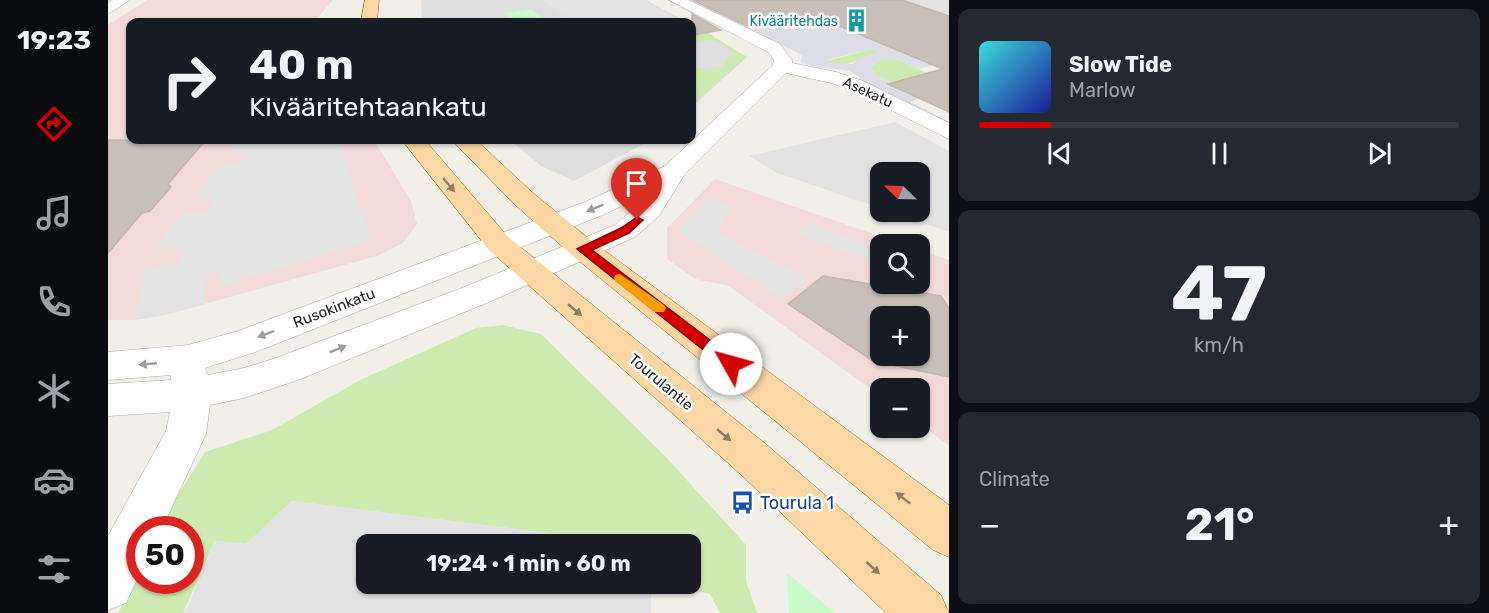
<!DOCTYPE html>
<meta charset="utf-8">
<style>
:root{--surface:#171b24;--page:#242831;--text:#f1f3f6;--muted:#9ea1a6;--line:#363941;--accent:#d40000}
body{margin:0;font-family:Rubik,sans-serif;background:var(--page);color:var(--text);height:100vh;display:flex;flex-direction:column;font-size:22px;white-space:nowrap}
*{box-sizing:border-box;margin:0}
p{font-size:20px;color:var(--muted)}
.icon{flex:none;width:33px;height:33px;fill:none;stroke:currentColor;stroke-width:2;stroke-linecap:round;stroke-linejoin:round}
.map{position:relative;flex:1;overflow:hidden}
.details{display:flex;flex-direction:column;gap:9px;padding:9px;background:#0d0f14;width:540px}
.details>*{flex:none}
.guide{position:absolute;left:18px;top:18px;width:570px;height:126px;border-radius:12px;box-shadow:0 2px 4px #0004;background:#171b24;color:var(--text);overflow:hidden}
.needle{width:39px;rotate:293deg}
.controls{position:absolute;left:762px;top:162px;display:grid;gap:12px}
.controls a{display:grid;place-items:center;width:60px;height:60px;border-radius:12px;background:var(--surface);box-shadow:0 2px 4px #0004;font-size:30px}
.speed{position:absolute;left:18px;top:516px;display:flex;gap:12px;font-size:30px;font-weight:700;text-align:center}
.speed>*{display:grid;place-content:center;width:78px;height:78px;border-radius:50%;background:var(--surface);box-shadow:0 2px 4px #0004;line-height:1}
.speed .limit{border:9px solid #d22;background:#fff;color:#111}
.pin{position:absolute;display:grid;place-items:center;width:51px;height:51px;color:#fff;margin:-62px -26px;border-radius:50% 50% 50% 0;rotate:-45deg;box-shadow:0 0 6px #0007}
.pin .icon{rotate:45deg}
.me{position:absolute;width:66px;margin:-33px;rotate:308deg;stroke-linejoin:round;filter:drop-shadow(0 0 4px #0008)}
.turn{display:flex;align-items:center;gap:21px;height:126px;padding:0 24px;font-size:27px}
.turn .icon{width:78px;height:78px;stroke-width:2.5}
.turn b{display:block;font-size:42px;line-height:51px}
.big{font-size:45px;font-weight:700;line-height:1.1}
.details .widget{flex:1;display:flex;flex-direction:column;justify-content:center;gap:9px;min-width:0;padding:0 21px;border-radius:12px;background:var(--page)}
.details .dial{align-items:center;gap:0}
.dial b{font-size:78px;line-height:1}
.song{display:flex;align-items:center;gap:18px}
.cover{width:72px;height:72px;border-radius:9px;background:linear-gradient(135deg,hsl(180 70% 55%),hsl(240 70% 35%))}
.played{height:6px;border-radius:3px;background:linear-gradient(90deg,var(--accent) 15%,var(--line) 15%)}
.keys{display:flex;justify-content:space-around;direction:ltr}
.heat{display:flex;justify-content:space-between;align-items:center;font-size:33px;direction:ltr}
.trip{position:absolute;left:248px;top:534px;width:345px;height:60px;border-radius:12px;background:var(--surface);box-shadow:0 2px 4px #0004;font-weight:700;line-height:60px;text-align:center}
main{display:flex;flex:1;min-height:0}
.tabs{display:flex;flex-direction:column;width:108px;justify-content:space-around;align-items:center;background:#090b0e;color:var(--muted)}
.tabs .icon{width:42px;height:42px}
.tabs .active{color:var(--accent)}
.tabs b{font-size:27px;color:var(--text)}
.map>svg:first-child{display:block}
</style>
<main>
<nav class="tabs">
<b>19:23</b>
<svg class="icon active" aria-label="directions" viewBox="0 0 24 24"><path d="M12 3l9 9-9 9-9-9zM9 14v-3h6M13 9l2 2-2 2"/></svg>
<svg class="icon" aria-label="music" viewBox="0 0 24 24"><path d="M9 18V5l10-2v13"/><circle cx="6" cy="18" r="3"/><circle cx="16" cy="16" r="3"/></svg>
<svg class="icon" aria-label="phone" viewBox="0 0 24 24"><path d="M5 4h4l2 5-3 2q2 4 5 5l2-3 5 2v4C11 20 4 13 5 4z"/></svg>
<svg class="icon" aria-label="climate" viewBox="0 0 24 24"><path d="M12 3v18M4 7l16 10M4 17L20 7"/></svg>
<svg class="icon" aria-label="car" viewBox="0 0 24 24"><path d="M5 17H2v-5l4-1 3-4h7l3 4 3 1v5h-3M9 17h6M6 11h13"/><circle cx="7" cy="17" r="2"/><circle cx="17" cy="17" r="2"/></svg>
<svg class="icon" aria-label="filters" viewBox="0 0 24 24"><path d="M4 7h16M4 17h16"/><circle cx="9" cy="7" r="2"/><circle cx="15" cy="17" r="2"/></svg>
</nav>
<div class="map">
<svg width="841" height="613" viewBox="0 0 841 613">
<rect width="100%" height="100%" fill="#f2efe9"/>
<g fill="#e0dfdf">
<polygon points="313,0 538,0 579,22 314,22"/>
<polygon points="584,25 639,57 584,107"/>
<polygon points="402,140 543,140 466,181 433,166"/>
</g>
<g fill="#f2dad9" fill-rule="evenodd">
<polygon points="39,0 225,0 206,22 22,22 22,140 266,140 303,201 309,224 295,243 269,256 57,315 26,320 0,320 0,25"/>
<path d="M 607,179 L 794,244 L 772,244 L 772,284 L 812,284 L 812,250 L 841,260 L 841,446 L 812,424 L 812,388 L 772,388 L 772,396 L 621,286 L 587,279 L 559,259 L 559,228 ZM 772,316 L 812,316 L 812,356 L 772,356 Z"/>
</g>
<g fill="#cdebb0">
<path d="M 597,31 L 639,57 L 584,104 L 584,67 L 599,69 L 614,66 L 619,58 L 628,55 C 610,41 607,38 584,42 L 584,33 Z"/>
<path d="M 763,49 L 772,52 C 753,58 739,70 719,61 Z"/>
<polygon points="776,58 792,60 821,74 784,83 769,76 762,67"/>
<polygon points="395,325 433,334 557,456 638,545 638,581 649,613 612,613 602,594 557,584 582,584 582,544 528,544 184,501 138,544 107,541 75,613 11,613 31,558 32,580 82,580 82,530 48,529 97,452 164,430 252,380 368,328"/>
</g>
<g fill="#c8facc">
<polygon points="423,9 441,22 403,22 399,13"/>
<polygon points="679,573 727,613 681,613"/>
</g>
<g fill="#e2e2e2">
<polygon points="433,0 534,0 577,22 463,22"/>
<polygon points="794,0 841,0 841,16"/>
<polygon points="787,122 841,151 841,232 782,212 812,212 812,172 772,172 772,208 669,173 641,156"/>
<polygon points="132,140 230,140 263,240 116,285 110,272 102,274 98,279 97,304 57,315 26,320 38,268 70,264 77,248 47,246 75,212 99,212 107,198 87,198 113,163 135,163 141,153 121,153"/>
<polygon points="600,197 625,207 608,232 700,279 674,298 571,231"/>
<polygon points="700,221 772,251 772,265 689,234"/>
<polygon points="184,501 528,544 258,544 258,584 543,584 543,613 77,613 107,541 138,544"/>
</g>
<path fill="#dddde8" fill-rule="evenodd" d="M 577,0 L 588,0 L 640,25 L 705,14 L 841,61 L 810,69 L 792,60 L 776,58 L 762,67 L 769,76 L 812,98 L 802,102 L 841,122 L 833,124 L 750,80 L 752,78 L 749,75 L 741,71 L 715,67 L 710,68 L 693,63 L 694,56 L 688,52 ZM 763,49 L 771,52 L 757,56 L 744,64 L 725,63 L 719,60 Z"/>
<g fill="#c7bfb8" stroke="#c4b6ab" stroke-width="1.5" fill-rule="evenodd">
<polygon points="585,0 794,0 841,16 841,112 780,84 835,69 695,11 696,16 639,26"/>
<polygon points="584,14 613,30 584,35"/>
<polygon points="0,140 97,141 60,184 63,187 42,211 34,213 0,253"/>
<path d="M 715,276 L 833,296 L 841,308 L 841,377 L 765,361 L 680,304 ZM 772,316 L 812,316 L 812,356 L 772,356 Z"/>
</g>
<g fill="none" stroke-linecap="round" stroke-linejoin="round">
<defs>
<g id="minor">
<polygon points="4,0 22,0 0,14 0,3"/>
<path d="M 561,0 L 580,0 L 672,44 L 684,60 L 684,63 L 728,72 L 755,81 L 841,123 L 841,139 L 741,89 L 723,83 L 678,73 L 576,175 L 551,216 L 527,237 L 381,302 L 190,380 L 136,398 L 102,405 L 98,434 L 53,530 L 32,530 L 32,573 L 18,603 L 0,610 L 0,536 L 58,431 L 62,412 L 0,416 L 0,384 L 63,380 L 63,375 L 0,380 L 0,352 L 80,345 L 130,331 L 477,202 L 557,166 L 665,65 L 666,60 L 660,52 ZM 538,194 L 531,204 L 507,225 L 359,286 L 168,358 L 136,368 L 100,375 L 97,368 L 150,351 L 497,214 Z"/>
</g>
<g id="major">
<polygon points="257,0 271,0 269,22 253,22"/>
<polygon points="294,140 317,140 400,237 659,445 833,595 841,613 778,613 629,471 380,249"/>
<polygon points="344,140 368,140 425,193 485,242 841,505 841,557 825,550 465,256 407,205"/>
</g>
</defs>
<use href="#minor" stroke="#a9a9a9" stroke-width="1"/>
<use href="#major" stroke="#a06b00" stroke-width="1"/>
<use href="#minor" fill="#fff" fill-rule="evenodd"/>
<use href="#major" fill="#fcd6a4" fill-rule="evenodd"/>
</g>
<defs><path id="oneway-solid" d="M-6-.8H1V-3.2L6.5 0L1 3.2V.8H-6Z" transform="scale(1.5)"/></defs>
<g fill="#8f7c63">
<use href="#oneway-solid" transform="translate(341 185) rotate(50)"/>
<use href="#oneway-solid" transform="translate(467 310) rotate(40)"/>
<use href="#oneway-solid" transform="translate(616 435) rotate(40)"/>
<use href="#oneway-solid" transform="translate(795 498) rotate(-142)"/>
<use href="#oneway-solid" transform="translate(765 568) rotate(42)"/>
</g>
<g fill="#9c9c9c">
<use href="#oneway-solid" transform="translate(487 208) rotate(158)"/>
<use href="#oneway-solid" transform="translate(158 334) rotate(159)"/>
<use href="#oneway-solid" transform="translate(230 349) rotate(-22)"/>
<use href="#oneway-solid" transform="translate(40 364) rotate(175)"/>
</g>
<polygon fill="#d40000" stroke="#8a0000" stroke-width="1.5" points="529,217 535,220 521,233 484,250 628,360 630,364 628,368 618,368 469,249 513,228"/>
<polygon fill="#f59e0b" points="512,274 556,305 558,308 556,312 546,312 507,281 506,278 507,275"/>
<defs>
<symbol id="building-bare" viewBox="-9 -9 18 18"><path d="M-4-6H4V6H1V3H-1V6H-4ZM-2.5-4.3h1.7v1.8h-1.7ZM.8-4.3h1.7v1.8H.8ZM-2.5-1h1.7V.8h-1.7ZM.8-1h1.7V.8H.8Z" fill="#0f9aa8" stroke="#fff" stroke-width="2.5" paint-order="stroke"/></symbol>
<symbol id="bus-bare" viewBox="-9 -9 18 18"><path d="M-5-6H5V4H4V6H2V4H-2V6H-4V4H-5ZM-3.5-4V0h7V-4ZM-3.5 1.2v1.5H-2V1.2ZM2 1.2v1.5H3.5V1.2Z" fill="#1a4fb4" stroke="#fff" stroke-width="2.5" paint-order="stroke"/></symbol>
</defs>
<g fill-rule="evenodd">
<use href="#building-bare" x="732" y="4" width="33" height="33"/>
<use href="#bus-bare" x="618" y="486" width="33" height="33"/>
</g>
<g text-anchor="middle" stroke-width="5" stroke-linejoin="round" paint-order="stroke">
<g font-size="14" fill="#0d838f" stroke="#fff" text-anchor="end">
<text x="730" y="26">Kivääritehdas</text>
</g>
<g font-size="14" fill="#222" stroke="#fff">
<text transform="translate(760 92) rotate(25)" y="5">Asekatu</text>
</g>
<g font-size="15" fill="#222" stroke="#fff">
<text transform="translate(226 308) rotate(-21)" y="5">Rusokinkatu</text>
<text transform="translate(553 382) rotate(40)" y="5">Tourulantie</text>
</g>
<g font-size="18" fill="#164399" stroke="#fff" text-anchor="start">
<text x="652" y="509">Tourula 1</text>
</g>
</g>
</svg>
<div class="controls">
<a><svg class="needle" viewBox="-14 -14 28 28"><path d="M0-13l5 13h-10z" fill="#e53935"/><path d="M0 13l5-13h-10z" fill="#9ea1a6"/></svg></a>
<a><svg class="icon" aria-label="search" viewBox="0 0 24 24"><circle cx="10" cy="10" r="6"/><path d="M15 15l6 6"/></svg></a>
<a>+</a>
<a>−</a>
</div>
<div class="speed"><div class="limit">50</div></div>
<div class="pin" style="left:529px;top:220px;background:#d93025"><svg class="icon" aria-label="arrive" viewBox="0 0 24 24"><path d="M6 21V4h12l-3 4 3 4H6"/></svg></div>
<svg class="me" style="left:623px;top:364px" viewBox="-20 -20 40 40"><circle r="19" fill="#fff"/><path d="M0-13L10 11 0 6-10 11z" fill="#d40000"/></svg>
<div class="trip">19:24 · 1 min · 60 m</div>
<div class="guide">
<div class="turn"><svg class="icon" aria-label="right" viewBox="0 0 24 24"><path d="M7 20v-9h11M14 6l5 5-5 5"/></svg><div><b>40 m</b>Kivääritehtaankatu</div></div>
</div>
</div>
<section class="details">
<div class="widget">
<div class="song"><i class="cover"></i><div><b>Slow Tide</b><p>Marlow</p></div></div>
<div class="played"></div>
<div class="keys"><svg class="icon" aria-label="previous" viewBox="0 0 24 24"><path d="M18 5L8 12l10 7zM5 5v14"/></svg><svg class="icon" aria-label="pause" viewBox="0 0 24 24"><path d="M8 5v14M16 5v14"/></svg><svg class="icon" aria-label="next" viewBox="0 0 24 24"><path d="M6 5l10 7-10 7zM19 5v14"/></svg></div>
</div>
<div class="widget dial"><b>47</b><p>km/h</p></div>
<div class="widget"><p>Climate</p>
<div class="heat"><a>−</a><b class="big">21°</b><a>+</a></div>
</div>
</section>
</main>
